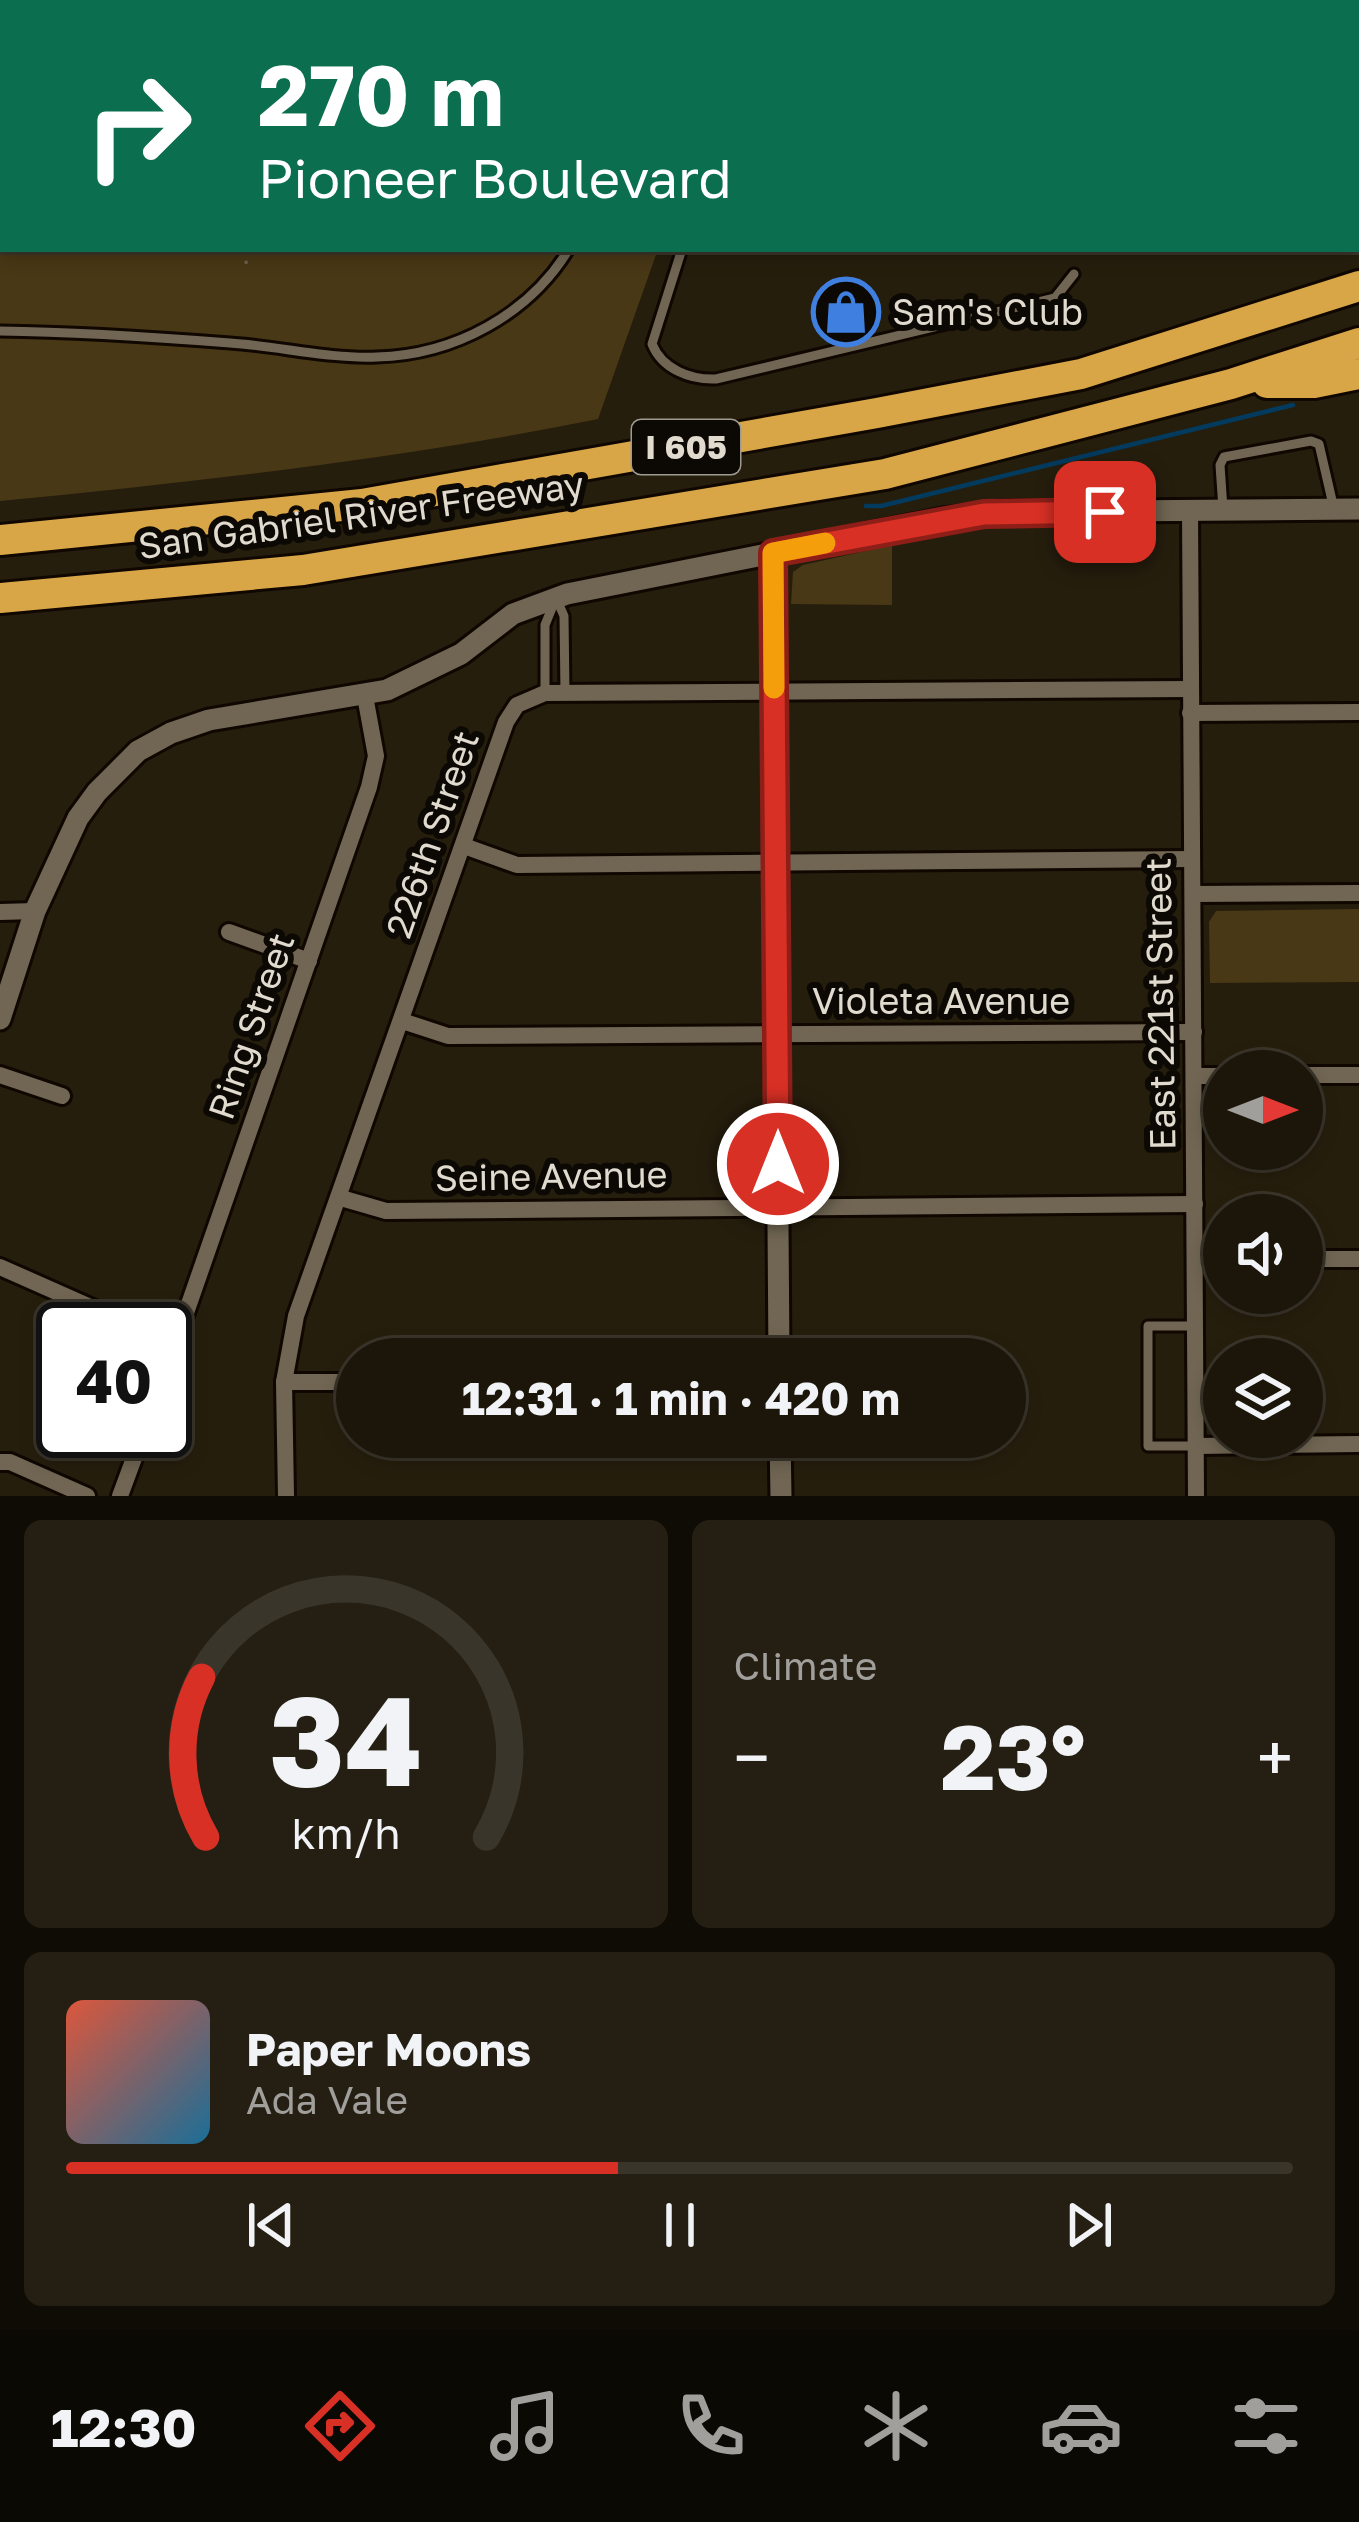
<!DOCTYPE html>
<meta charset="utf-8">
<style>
:root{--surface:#1c160a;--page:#251f13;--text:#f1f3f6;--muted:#a09f9c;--line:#3a352b;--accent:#d93025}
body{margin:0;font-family:"Golos Text",sans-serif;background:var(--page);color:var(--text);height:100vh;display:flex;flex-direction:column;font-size:45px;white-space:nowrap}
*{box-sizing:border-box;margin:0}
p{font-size:39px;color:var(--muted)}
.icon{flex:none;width:66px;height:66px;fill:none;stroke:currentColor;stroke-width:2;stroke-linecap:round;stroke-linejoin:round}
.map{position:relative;height:1496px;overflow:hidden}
.side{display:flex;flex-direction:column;gap:24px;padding:24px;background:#0f0c06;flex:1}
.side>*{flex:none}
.banner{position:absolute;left:0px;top:0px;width:1359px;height:252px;box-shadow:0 6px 18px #0003,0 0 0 3px var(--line);background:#0b6e4f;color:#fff;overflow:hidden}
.needle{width:78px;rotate:90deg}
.buttons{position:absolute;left:1203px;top:1050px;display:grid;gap:24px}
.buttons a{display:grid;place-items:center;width:120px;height:120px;border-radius:50%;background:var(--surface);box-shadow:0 6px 18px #0003,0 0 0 3px var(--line);font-size:60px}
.speed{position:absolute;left:36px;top:1302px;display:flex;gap:24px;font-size:60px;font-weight:700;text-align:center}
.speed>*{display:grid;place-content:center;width:156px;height:156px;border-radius:50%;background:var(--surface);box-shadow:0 6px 18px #0003,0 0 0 3px var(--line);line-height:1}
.speed .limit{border:6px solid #111;border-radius:18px;background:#fff;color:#111}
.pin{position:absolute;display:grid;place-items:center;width:102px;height:102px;color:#fff;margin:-51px;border-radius:24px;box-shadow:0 6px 18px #0006}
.me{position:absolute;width:132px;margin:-66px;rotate:0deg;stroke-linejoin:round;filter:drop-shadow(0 0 9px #0008)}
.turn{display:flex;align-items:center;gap:42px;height:252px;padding:0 60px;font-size:54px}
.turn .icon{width:156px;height:156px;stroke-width:2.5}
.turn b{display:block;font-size:84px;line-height:102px}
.big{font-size:90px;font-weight:700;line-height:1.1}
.side .widget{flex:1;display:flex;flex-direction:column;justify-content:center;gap:18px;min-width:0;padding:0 42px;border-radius:18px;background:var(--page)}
.side .dial{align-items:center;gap:0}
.dial svg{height:312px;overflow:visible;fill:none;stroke:var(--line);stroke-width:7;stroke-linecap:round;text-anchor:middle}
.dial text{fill:var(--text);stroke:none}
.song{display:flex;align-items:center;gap:36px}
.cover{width:144px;height:144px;border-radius:18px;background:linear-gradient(135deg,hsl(10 70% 55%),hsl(200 70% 35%))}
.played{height:12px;border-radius:6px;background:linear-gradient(90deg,var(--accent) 45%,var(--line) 45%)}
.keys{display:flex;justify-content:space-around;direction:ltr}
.heat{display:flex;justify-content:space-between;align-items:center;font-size:66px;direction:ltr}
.side .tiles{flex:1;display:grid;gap:24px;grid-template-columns:1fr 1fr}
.widget:last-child{grid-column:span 2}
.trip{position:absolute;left:336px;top:1338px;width:690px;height:120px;border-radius:60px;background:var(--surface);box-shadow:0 6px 18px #0003,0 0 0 3px var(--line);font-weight:700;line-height:120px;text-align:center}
.tab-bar{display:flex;height:192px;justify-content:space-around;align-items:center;background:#0b0904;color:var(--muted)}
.tab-bar .icon{width:84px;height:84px}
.tab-bar .on{color:var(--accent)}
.tab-bar b{font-size:54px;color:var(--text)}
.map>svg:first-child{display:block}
</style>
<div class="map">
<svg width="1359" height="1496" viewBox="0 0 1359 1496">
<rect width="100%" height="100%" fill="#261e0d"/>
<g fill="#493816">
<path d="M 0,0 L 745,0 L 3,3 L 3,249 L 658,249 L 598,419 C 401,459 201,481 0,501 Z"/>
<polygon points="892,545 892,605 791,604 793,572 803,565"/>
<polygon points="1359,909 1359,982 1210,983 1209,922 1216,911"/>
</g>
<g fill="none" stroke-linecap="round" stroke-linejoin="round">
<polyline stroke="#033b5f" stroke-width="4.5" points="866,506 881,506 1293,405"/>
<defs>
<g id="service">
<polyline points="678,3 679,0"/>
<polyline points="763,3 764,0"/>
<polyline points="862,3 862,0"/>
<path d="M 682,249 L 652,344 C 662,369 690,380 716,379 L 1055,298 L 1074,274"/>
<path d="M 0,331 C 77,332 153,337 230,343 C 278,346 328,359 377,357 C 454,355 529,315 569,249"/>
<polyline points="1223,509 1220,465 1224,457 1311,441 1319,444 1334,509"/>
<polyline points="556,598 564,616 565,693"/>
<polyline points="545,693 545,625 554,603"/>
<polyline points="1195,1326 1148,1326 1148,1446 1196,1446"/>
</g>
<g id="minor">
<polyline points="1190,511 1196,1496"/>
<polyline points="1190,713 1359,712"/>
<polyline points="464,846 517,865 1191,859"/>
<polyline points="1193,894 1359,893"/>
<polyline points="0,912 35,911"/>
<polyline points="229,932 309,961"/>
<polyline points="402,1021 448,1036 1194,1032"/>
<polyline points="0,1075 62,1096"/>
<polyline points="1302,1075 1359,1075"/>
<polyline points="1195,1076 1224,1076"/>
<polyline points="341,1198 386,1211 1195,1204"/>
<polyline points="1302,1259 1359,1259"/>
<polyline points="1195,1260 1224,1260"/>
<polyline points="0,1267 140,1329"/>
<polyline points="165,1373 369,787 376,756 365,696"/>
<polyline points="284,1382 357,1382"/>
<polyline points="1196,1446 1359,1444"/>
<polyline points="0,1462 10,1462 87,1496"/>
<polyline points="120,1496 144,1431"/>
<polyline points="286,1496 284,1382 296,1316 506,722 517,705 545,693 1190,689"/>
</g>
<g id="tertiary">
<polyline points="773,553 779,1359"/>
<polyline points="0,1019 35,911 78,818 97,792 138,751 171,733 209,720 387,690 461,654 513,614 567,594 943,519 1001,512 1359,509"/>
<polyline points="780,1437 781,1496"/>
</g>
<g id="motorway">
<polyline points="1267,383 1314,383 1359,374"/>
<polyline points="0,540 362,504 877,413 1081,374 1359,286"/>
<polyline points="0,598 303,570 885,474 1231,384 1359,343"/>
</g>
</defs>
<use href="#service" stroke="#0f0700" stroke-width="15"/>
<use href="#minor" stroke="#0f0700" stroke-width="22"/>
<use href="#tertiary" stroke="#0f0700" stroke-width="27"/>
<use href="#motorway" stroke="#0f0700" stroke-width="36"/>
<g stroke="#6e6758" stroke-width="3" stroke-dasharray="3 9" stroke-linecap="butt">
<polyline points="149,0 151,3"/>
<polyline points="244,249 247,268"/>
</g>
<use href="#service" stroke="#716653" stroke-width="9"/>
<use href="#minor" stroke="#716653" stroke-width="16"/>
<use href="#tertiary" stroke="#716653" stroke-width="21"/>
<use href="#motorway" stroke="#d9a647" stroke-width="30"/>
</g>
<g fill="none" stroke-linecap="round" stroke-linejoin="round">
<defs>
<polyline id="route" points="778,1164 773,553 984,514 1105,512"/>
</defs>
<use href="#route" stroke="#8d1f18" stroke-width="30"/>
<use href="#route" stroke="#d93025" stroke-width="21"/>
<polyline stroke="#f59e0b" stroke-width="21" points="774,688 773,553 825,543"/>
</g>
<defs>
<symbol id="shop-ring" viewBox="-11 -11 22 22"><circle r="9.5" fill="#0c0803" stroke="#3f7fe0" stroke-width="1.5"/><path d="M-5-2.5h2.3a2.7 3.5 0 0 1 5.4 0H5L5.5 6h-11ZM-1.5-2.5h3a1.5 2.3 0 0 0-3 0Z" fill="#3f7fe0"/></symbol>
</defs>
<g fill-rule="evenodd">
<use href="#shop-ring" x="808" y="274" width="76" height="76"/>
</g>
<g text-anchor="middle" stroke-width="12" stroke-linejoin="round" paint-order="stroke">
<rect fill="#0c0803" stroke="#a09b92" stroke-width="3" x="632" y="420" width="108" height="54" rx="9"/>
<g font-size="33" font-weight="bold" fill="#e0dacf">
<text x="686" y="459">I 605</text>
</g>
<g font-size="36" fill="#e0dacf" stroke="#0c0803" text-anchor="start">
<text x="892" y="325">Sam's Club</text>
</g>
<g font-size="36" fill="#e0dacf" stroke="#0c0803">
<text transform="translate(361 515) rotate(-8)" y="13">San Gabriel River Freeway</text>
<text transform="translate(432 834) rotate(-71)" y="13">226th Street</text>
<text x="941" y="1014">Violeta Avenue</text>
<text transform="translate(1160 1004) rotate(-91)" y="13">East 221st Street</text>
<text transform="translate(251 1026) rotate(-71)" y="13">Ring Street</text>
<text transform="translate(551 1176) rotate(-1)" y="13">Seine Avenue</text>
</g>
</g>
</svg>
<div class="buttons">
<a><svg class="needle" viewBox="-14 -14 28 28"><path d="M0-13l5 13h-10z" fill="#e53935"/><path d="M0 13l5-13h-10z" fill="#a09f9c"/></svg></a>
<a><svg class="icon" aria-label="sound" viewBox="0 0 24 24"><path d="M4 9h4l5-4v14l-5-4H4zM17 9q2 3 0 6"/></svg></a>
<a><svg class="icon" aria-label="layers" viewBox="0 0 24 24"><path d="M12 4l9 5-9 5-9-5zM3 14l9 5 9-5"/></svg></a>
</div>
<div class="speed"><div class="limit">40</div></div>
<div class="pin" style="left:1105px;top:512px;background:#d93025"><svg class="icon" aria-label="arrive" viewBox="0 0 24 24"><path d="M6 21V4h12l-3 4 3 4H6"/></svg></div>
<svg class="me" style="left:778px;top:1164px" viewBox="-20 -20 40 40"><circle r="17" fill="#d93025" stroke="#fff" stroke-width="3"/><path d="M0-11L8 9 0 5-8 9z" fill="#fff"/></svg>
<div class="trip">12:31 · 1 min · 420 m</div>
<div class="banner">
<div class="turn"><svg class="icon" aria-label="right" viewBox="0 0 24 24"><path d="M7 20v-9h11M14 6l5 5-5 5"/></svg><div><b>270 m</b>Pioneer Boulevard</div></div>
</div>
</div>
<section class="side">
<div class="tiles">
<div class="widget dial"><svg viewBox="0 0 100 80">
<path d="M14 69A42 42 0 1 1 86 69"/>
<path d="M14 69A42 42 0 0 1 13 28" stroke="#d93025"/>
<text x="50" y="56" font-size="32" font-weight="700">34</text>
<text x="50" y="72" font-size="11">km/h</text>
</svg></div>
<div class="widget"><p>Climate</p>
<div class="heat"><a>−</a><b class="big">23°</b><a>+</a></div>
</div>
<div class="widget">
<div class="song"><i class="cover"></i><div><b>Paper Moons</b><p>Ada Vale</p></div></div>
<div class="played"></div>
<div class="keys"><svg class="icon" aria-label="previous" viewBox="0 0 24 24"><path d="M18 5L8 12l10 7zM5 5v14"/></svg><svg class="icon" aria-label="pause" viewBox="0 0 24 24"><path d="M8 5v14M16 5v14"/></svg><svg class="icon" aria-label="next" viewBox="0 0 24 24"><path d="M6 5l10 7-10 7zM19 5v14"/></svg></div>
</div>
</div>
</section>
<nav class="tab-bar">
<b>12:30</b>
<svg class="icon on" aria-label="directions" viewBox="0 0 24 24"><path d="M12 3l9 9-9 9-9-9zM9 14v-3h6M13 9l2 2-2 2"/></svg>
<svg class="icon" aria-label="music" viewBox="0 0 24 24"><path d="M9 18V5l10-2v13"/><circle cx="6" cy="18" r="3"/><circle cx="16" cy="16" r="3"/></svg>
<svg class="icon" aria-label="phone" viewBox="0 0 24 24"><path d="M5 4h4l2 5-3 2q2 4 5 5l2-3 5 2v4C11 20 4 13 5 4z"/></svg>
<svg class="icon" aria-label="climate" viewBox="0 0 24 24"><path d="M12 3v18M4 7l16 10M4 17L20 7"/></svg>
<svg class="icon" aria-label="car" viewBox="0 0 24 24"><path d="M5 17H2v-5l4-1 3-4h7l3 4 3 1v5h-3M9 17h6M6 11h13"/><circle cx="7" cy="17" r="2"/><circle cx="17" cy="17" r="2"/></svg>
<svg class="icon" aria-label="filters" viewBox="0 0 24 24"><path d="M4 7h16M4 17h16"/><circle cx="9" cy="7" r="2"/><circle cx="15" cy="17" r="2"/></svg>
</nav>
